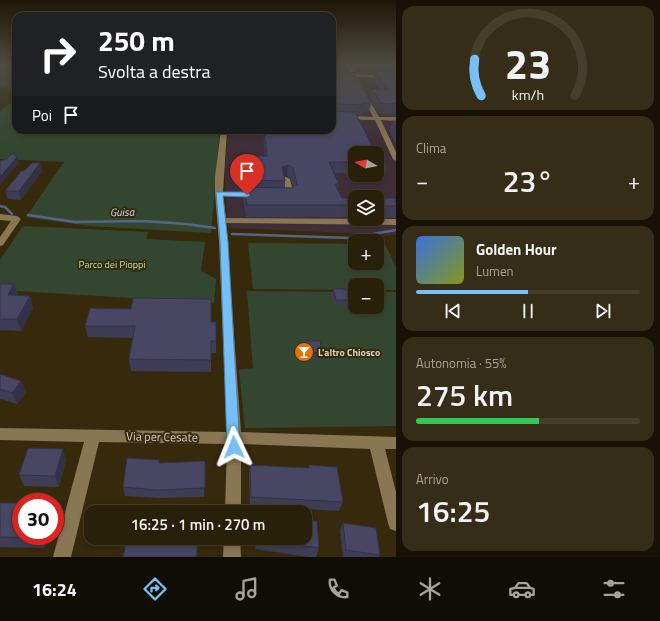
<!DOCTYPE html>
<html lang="it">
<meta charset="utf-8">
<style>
:root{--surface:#292009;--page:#352d17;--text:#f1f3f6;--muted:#a5a39c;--line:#453e2a;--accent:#76c0f7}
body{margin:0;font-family:"Titillium Web",sans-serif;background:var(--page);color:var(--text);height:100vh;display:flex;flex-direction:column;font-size:15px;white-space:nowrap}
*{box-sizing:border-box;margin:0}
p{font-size:13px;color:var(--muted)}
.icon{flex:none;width:22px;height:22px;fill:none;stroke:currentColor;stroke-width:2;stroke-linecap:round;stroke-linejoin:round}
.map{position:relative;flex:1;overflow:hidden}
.side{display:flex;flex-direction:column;gap:6px;padding:6px;background:#171205;width:264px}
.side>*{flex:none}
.banner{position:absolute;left:12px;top:12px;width:324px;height:122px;border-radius:12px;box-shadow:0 2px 6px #0003,0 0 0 1px var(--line);background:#202124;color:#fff;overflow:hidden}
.needle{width:26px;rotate:280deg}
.tools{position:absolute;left:348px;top:146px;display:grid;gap:8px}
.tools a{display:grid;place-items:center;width:36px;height:36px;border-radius:8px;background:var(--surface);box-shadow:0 2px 6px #0003,0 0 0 1px var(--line);font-size:20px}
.speed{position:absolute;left:12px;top:493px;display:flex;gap:8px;font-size:20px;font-weight:700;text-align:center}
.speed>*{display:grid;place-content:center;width:52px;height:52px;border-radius:50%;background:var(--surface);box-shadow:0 2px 6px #0003,0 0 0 1px var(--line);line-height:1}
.speed .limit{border:6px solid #d22;background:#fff;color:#111}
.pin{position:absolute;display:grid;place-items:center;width:34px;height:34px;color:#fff;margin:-41px -17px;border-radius:50% 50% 50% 0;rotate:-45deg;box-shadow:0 0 4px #0007}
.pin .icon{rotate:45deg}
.me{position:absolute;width:44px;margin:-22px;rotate:358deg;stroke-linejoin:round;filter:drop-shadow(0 0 3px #0008)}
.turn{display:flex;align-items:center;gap:14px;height:84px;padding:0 20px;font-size:18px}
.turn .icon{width:52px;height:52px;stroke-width:2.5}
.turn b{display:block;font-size:28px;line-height:34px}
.then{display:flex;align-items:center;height:38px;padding:0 20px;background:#0003;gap:8px;font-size:15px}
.big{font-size:30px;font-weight:600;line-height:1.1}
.side .tile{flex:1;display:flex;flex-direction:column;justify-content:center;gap:6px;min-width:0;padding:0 14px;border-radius:12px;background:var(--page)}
.side .dial{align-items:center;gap:0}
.dial svg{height:104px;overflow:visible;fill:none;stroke:var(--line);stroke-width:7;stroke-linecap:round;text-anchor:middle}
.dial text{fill:var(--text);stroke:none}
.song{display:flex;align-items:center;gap:12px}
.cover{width:48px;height:48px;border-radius:6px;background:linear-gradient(135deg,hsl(220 70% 55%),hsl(70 70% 35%))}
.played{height:4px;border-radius:2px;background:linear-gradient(90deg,var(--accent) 50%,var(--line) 50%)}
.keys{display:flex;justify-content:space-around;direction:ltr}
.heat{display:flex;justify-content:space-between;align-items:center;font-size:22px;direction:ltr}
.charge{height:6px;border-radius:3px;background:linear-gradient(90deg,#34c759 55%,var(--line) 0)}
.trip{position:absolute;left:84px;top:505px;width:228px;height:40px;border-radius:12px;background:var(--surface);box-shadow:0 2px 6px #0003,0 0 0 1px var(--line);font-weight:600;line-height:40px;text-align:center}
.tabs{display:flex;height:64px;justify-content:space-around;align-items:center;background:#100d04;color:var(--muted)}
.tabs .icon{width:28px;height:28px}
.tabs .selected{color:var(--accent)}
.tabs b{font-size:18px;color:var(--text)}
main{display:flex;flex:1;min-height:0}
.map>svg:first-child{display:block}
</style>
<main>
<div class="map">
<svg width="396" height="557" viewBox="0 0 396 557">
<rect width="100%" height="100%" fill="#372a0c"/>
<path fill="#3f2e38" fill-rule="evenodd" d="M 332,65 L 396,65 L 396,235 L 228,228 L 225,173 L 228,130 L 332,130 ZM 355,153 L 377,153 L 377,175 L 355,175 ZM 355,197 L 377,197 L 377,219 L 355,219 Z"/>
<g fill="#334730">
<polygon points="0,65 16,65 16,87 0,88"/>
<polygon points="16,99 16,130 220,130 211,233 89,226 26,217 64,162 0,159 0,111"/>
<polygon points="23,226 148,232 146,239 205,242 201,271 216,279 214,303 0,290 0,260"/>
<polygon points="248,243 355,244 355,263 377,263 377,244 385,244 396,267 396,290 377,290 377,285 355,285 355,290 253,289"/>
<polygon points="247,291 355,292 355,307 377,307 377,292 396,292 396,426 245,428 239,370 253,368"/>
</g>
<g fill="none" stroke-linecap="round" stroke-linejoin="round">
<g stroke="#516689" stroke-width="2.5">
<polyline points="0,206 5,207 12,214"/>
<polyline points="28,215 75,222 142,221 186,224 215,228"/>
<polyline points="232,234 350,238 396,230"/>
</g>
<g fill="#897653" fill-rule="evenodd">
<polygon points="346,65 350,65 355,74 396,76 396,78 357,77 379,117 396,117 396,121 381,120 396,152 396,161 393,159 375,120 332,119 332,115 373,117 352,77 332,76 332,74 351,74"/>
<polygon points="221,130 227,130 223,192 257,193 261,195 257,197 223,196 226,218 396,219 396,225 226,223 241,432 396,437 396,449 385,449 396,492 396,531 390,529 388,523 370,449 241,444 241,512 225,512 227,444 99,442 71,557 53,557 84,442 0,440 0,428 227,432 219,242 215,194 215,177"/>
<polygon points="283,177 286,177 290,179 294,196 293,198 285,198 281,196 286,194 282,179"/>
<polygon points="0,214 17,216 21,219 3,245 0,246 0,237 11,221 0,220"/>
<polygon points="224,538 240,538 241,557 223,557"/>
</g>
</g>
<g fill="#3d3d56" fill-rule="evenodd">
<path d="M 332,65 L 338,70 L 346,74 L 371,103 L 369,112 L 361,112 L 361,114 L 356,114 L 355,175 L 377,175 L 377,167 L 387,167 L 384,178 L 347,177 L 345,173 L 334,173 L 339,184 L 338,190 L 342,198 L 355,198 L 355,217 L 246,217 L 243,198 L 244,191 L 240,191 L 239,181 L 239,170 L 252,170 L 251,166 L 252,156 L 265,156 L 263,130 L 332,130 ZM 287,176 L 291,179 L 293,187 L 292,188 L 285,188 L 285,181 L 284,177 Z"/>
<polygon points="365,65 396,65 396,114 378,113 370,98 372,89 380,89 373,79 374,74 370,73"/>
<polygon points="392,121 396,121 396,144 389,131"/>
<polygon points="24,171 42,171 21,200 8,199 5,191"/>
<polygon points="377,198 396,198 396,218 377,217"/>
<polygon points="0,284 14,284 18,296 30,296 33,308 21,331 0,330"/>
<polygon points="333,289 345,290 355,290 355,306 335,305 331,294"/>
<polygon points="211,322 216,341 216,353 211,353 211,372 131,371 129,359 133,338 88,337 85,326"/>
<polygon points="300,341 322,353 321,360 300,360 298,348"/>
<polygon points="0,374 26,393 17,404 1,399 0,400"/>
<polygon points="66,460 59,487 24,486 19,475"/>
<polygon points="205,461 204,497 159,498 125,496 123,487 160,463"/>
<polygon points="250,465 308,468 309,465 343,502 339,511 250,506 249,474"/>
<polygon points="0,503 48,536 45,548 0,547"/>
<polygon points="343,523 380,555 379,557 343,557 340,530"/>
<polygon points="256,538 305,538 319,548 316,557 309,557 255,549"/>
</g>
<g fill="#323246">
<polygon points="332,65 339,65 337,72 332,73"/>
<polygon points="17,157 19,163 0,185 0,177"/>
<polygon points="40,163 42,171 21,200 19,191"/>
<polygon points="288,165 287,176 281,178 282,167"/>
<polygon points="14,284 18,296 8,295"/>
<polygon points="30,296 33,308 21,331 17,319"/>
<polygon points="21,381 26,393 17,404 12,393"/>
<polygon points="63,449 66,460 59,487 55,476"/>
<polygon points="41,536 48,536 45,548 41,538"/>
<polygon points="198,538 199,538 197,557 196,557"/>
</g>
<g fill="#474764" stroke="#323246">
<polygon points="332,65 332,69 344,70 346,74 353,72 371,103 362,103 363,105 334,104 332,106 333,111 355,112 376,153 355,153 355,166 350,166 348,162 329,162 339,184 335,184 342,198 355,198 355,205 247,205 244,187 292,188 297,184 293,168 288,165 282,167 285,181 240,180 239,170 254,170 252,156 267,156 264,130 332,130 332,65 337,65"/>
<polygon points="371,65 396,65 396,67 372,65"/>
<polygon points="375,71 396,71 396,104 381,103 372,89 388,90"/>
<polygon points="392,121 396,121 396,129"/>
<polygon points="12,153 17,157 0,177 0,161 7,159"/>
<polygon points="377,155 378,156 380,156 387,167 377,167"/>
<polygon points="32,163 40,163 19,191 5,191 22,170 24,171"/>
<rect x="377" y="198" width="19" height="8"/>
<polygon points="0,284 14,284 8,295 30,296 17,319 0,319"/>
<polygon points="333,289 345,289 345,290 355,290 355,300 336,300"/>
<polygon points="133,298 211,299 211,322 216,322 216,341 211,341 211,360 129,359 135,326 85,326 90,308 131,309"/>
<polygon points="300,341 320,341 322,353 302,352"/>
<polygon points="0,374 21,381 12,393 0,389"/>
<polygon points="28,448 63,449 55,476 19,475"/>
<polygon points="127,458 159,460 159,463 205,461 205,488 158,490 123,487"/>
<polygon points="250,465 309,468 309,465 337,467 343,502 251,497"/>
<polygon points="0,503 21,503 21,536 41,536 41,538 0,537"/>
<polygon points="305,520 317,521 319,548 257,540 257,538 305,538"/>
<polygon points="343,523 376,528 380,555 346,550"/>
<polygon points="127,538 198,538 196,557 123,557"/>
</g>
<linearGradient id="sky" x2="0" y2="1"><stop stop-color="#1e1707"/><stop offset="0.45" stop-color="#4d4a40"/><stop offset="1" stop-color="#4d4a40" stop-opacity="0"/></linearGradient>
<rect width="396" height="143" fill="url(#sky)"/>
<polygon fill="#76c0f7" stroke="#4d7da1" points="216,192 247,192 250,195 247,197 223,196 228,242 240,447 238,452 234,453 229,452 227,447 220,242"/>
<defs>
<symbol id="bar-disc" viewBox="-11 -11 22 22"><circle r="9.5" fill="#e8710a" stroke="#372a0c"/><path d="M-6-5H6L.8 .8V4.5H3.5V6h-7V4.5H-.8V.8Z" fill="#fff"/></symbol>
</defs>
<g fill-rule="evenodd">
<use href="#bar-disc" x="293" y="341" width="22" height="22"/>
</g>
<g text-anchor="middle" stroke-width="4" stroke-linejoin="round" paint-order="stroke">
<g font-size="10" fill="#b0e1a9" stroke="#372a0c">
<text x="112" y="268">Parco dei Pioppi</text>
</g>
<g font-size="10" font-weight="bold" fill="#dad1c1" stroke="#372a0c" text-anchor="start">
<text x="318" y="356">L'altro Chiosco</text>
</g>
<g font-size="11" font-style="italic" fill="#c3d8fc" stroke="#372a0c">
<text transform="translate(122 212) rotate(-1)" y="4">Guisa</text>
</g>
<g font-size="12" fill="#dad1c1" stroke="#372a0c">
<text transform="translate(162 437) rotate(1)" y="4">Via per Cesate</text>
</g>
</g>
</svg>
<div class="tools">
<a><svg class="needle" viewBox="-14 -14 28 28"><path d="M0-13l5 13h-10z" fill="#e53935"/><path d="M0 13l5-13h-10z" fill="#a5a39c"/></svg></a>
<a><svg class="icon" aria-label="layers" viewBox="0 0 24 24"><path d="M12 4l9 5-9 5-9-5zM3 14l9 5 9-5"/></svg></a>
<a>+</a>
<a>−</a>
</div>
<div class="speed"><div class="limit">30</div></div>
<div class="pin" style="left:247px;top:195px;background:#d93025"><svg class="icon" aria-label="arrive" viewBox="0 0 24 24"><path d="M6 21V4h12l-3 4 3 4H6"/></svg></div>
<svg class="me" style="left:234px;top:447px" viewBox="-20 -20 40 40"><path d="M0-17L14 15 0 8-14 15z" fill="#76c0f7" stroke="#fff" stroke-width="4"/></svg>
<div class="trip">16:25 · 1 min · 270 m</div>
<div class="banner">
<div class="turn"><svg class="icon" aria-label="right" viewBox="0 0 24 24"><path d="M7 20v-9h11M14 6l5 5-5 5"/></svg><div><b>250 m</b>Svolta a destra</div></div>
<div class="then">Poi<svg class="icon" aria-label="arrive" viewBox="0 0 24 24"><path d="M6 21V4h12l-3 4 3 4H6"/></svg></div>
</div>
</div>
<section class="side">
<div class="tile dial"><svg viewBox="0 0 100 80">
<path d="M14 69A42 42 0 1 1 86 69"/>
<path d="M14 69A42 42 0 0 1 9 41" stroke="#76c0f7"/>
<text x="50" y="56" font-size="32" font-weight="700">23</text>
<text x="50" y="72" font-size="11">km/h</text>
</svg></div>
<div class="tile"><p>Clima</p>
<div class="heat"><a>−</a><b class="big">23°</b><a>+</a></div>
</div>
<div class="tile">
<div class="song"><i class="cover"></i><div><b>Golden Hour</b><p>Lumen</p></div></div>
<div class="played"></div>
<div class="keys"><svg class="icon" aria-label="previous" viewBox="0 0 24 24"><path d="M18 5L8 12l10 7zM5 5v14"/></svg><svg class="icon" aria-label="pause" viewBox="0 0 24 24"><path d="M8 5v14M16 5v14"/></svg><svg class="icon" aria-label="next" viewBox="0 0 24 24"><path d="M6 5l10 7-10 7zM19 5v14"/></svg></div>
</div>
<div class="tile"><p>Autonomia · 55%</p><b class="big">275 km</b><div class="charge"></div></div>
<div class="tile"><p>Arrivo</p><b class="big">16:25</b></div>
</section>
</main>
<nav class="tabs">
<b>16:24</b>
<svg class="icon selected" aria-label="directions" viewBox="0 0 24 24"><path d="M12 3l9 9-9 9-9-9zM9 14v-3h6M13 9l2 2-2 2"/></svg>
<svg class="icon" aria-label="music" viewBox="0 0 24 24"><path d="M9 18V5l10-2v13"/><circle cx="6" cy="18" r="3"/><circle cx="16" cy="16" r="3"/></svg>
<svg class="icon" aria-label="phone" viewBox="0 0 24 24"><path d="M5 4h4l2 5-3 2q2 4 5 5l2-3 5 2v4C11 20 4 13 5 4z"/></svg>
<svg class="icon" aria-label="climate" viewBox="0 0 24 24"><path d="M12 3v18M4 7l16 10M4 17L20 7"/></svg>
<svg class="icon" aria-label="car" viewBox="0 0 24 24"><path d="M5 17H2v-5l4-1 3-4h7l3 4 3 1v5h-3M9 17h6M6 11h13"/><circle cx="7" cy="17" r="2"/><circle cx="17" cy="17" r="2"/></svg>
<svg class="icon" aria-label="filters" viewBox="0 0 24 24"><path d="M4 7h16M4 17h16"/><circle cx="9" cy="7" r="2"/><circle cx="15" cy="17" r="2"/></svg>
</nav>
